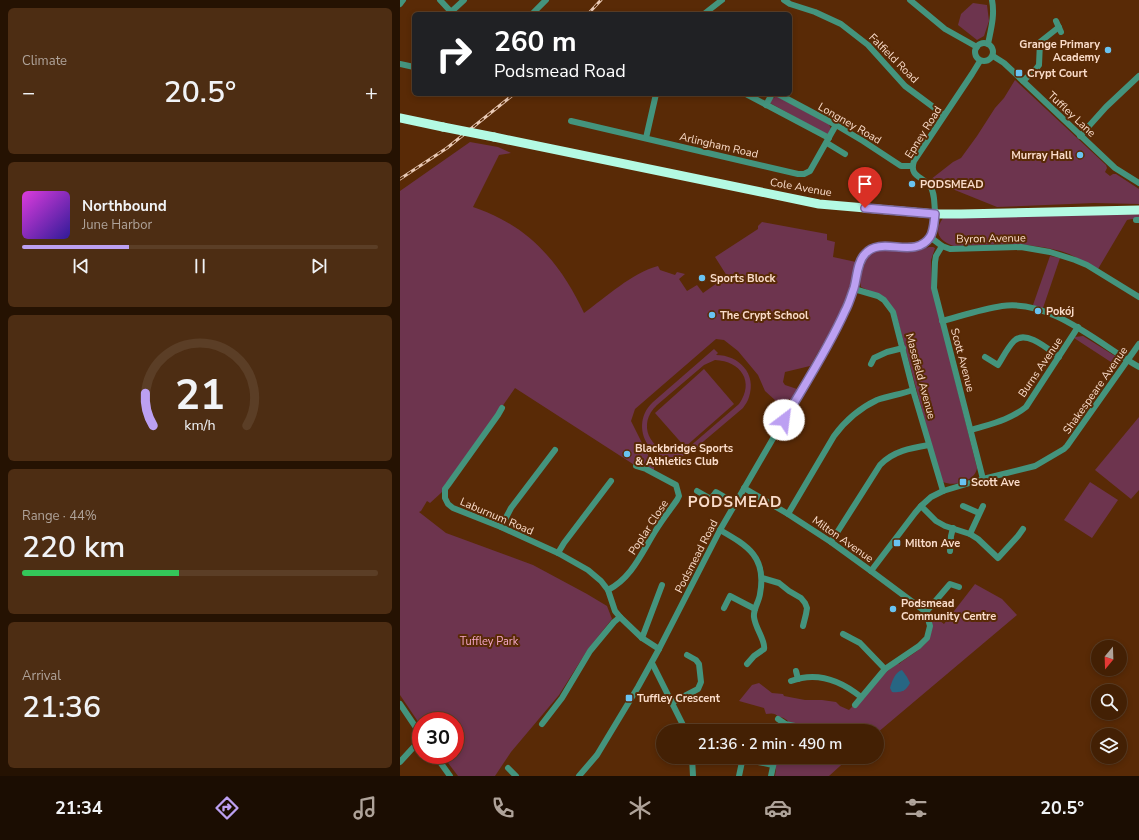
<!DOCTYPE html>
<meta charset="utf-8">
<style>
:root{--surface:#432004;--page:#4d2d13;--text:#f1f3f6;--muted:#afa39a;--line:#5b3e26;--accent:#bca0f2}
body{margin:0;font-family:"Nunito Sans",sans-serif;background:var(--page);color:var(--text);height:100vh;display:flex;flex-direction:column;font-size:15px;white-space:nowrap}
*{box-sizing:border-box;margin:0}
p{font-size:13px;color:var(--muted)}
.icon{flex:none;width:22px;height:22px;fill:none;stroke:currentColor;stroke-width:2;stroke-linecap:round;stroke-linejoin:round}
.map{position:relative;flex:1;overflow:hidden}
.sheet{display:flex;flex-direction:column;gap:8px;padding:8px;background:#251202;width:400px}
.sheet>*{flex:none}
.hud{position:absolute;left:12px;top:12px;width:380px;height:84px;border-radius:6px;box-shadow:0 2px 6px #0003,0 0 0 1px var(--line);background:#202124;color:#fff;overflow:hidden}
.needle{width:26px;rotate:199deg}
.buttons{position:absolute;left:691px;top:640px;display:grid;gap:8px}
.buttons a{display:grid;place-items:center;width:36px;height:36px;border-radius:50%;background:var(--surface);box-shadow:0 2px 6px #0003,0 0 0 1px var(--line);font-size:20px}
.speed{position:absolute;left:12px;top:712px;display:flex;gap:8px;font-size:20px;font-weight:700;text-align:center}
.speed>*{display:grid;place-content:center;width:52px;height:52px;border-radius:50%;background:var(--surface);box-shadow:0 2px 6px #0003,0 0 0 1px var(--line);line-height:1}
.speed .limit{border:6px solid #d22;background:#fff;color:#111}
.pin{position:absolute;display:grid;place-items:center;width:34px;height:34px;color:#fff;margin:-41px -17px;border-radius:50% 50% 50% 0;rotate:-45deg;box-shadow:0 0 4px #0007}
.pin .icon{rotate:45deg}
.me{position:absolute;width:44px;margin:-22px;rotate:30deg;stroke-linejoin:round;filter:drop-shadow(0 0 3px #0008)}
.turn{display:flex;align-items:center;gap:14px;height:84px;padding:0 16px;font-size:18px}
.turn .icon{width:52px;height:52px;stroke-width:2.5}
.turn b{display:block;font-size:28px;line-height:34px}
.big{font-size:30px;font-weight:600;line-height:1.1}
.sheet .tile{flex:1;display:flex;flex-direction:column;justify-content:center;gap:6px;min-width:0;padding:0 14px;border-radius:6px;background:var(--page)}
.sheet .dial{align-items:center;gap:0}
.dial svg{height:104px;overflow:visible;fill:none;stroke:var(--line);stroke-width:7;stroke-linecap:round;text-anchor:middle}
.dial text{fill:var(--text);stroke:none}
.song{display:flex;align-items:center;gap:12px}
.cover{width:48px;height:48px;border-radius:6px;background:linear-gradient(135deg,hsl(300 70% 55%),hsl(250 70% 35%))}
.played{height:4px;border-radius:2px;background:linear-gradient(90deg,var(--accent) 30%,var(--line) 30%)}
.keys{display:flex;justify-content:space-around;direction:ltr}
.heat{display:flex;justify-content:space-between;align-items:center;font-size:22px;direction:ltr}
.charge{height:6px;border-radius:3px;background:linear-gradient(90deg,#34c759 44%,var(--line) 0)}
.trip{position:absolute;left:256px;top:724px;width:228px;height:40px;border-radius:20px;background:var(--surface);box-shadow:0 2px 6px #0003,0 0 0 1px var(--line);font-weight:600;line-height:40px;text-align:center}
.dock{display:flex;height:64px;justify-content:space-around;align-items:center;background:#1b0d02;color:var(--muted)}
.dock .icon{width:28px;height:28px}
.dock .current{color:var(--accent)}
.dock b{font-size:18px;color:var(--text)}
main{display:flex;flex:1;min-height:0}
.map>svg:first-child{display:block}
</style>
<main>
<section class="sheet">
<div class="tile"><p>Climate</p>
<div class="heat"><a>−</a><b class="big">20.5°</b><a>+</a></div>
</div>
<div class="tile">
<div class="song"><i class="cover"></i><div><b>Northbound</b><p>June Harbor</p></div></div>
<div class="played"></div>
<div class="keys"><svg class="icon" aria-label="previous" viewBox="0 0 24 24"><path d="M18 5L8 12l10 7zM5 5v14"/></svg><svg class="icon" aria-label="pause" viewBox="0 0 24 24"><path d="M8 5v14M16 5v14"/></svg><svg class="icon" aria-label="next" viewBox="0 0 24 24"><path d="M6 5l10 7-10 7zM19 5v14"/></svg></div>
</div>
<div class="tile dial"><svg viewBox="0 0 100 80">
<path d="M14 69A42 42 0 1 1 86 69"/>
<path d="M14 69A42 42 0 0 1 8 44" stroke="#bca0f2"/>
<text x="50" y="56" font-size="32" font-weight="700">21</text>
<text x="50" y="72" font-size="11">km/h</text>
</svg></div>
<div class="tile"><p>Range · 44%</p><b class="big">220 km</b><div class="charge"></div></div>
<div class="tile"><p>Arrival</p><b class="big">21:36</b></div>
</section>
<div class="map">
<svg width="739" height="776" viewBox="0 0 739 776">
<rect width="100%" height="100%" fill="#592a06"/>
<g fill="#6d344e" fill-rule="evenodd">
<polygon points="573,3 587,5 589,21 584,36 577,40 558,25 561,14"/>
<polygon points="615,80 706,165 707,168 705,172 710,176 713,174 716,174 739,189 739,204 694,203 597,207 530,180 553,162 561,158 577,136 595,108 604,98"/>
<polygon points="375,97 378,97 429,124 431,129 429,134 426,134 370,103 372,99"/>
<path d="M 70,142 L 98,147 L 111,153 L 99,155 L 73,207 C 82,210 92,214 101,219 C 140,239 166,274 184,313 C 206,297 232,273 258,266 L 260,270 L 275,275 L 277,272 L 285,274 L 279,279 L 287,291 L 297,285 L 303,293 L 327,276 L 315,257 L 358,229 L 358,226 L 362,222 L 427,234 L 427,240 L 435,242 L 433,257 L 456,262 C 449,301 430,332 410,366 L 385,372 L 383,382 L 385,385 L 397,389 L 392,399 L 385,400 L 376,401 L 365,391 L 358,375 L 338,351 L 324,340 L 316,339 L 235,409 L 231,421 L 254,467 L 254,474 L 236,466 L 115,388 L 48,485 L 41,493 L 30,503 L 27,501 L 21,511 L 19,512 L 46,533 L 133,565 L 187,594 L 207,606 L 212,619 L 188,649 L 159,695 L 111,752 L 95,776 L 58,776 L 42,755 L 55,755 L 55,721 L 21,721 L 21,726 L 0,695 L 0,191 Z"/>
<path d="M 739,214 L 739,219 L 732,219 L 727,220 L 698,269 C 684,262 671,253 656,250 C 623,241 587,245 554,246 C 539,241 533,232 543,218 Z"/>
<path d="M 529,247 L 533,247 L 535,248 L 531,260 L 532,288 L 577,468 C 575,481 555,487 543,482 L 537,466 L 495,310 L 470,291 L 461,287 C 459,280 461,275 463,269 C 465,264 466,259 469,255 C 479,246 497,252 508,252 C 516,253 522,249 529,247 Z"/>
<polygon points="650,256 660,258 643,308 634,306 633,305"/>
<polygon points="683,336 715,356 714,359 715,356 718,358 719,362 717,366 674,338 675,337"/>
<path d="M 314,349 L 318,353 L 316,355 C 339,355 357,374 349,397 C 348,401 345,405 343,408 L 291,452 C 286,454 282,457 277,457 C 246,461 230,423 253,402 ZM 315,360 C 341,361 355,382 339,404 L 288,448 C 258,463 232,428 257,405 L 304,365 Z"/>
<polygon points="304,369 334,404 285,447 255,413"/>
<polygon points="739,417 739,490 731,499 695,470"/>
<polygon points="690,482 718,500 692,538 664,520"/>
<path d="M 575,584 L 602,599 L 617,615 L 477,733 L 477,731 L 385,731 L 388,727 L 389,723 C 388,720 383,717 379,717 C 375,713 372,713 366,714 L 364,708 L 339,701 L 352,685 L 359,683 L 372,693 L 383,694 L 384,696 L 405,700 L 422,700 L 436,702 L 440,706 L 449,710 L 486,672 L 498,663 L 499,664 C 520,648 536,644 531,614 L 544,624 Z"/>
<polygon points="379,757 450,757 429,776 375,776 376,769 375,768 376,764 377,763"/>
</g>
<path fill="#276683" d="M 502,670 L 507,677 L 510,683 C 506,691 501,693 492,692 L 490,688 C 492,681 495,672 502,670 Z"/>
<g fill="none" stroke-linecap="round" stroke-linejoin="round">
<g stroke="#44947d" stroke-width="6">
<polyline points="40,0 53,14"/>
<polyline points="384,0 390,4 415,12 441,24 468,45 505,86 544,115"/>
<polyline points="510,0 545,29 577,47"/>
<polyline points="0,4 3,0"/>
<polyline points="51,12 64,0"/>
<polyline points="132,14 146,0"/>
<polyline points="304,14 322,0"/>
<polyline points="656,21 661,32"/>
<circle cx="584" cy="52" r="9"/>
<path d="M 588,44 C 591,29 595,15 592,0"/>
<polyline points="593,56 604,63 715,168 739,183"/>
<polyline points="0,64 14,67"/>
<polyline points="623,81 636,69 639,65 640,42 659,27"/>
<polyline points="346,94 429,138"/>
<polyline points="378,94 436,125 463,141 501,166 512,166"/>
<polyline points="366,105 372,94"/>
<polyline points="171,121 398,174 404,174 410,171 436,125"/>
<polyline points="680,136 706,107 739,76"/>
<polyline points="246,138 256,94"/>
<polyline points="427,143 445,154"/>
<polyline points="736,220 739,220"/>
<polyline points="530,237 542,246 550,249 621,247 650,252 675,260 687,265 739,297"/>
<polyline points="542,246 536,256 535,262 534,288 583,479"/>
<polyline points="454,289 478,296 484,300 493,312 513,390 543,491"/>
<path d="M 542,321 C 561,316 582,309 602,306 C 651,299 699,344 739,367"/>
<path d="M 585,357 L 598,365 C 603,357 608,347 614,341 C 626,329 649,350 659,357"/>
<polyline points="471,364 474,358 487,352 503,348"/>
<polyline points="102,408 98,415 48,485 45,489 45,498 48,504 53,508 101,527 158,553 188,570 201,581 208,590 215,611 220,617"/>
<path d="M 571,430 C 590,424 610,420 626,407 L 678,327"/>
<polyline points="344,488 388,514 431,542 471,571 526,612 530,626 527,638 519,646 485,669 455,705"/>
<polyline points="297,491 311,499 316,492 335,503"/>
<polyline points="521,506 536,521 545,526 570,534 578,539 598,558 618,536 623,529"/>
<polyline points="563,506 579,513"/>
<path d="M 388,514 L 434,436 C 445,421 460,408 477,400 C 488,396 502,394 513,390"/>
<polyline points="101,527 111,508 155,450"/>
<path d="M 320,530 C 348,546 367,557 360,594 C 359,602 353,609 354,617 C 355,628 366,641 364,649 L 354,656 L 347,664"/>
<polyline points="570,534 583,506"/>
<path d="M 431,542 L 480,465 C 493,451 511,448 529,445"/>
<polyline points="550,551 551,536 553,528"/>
<polyline points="158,553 164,543 211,481"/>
<polyline points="471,571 515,513 521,506 531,497 543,491 583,479 635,466 664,449 667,446 739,344"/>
<polyline points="362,578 379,583 389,591 401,598 405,603 407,608 406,614 403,626"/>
<path d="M 208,590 C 232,578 242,552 256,530 C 262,520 270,510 277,500 L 279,496 L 276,485 L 246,469 L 236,466"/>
<polyline points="324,608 330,596 355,609"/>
<polyline points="526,612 550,584 559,587"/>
<polyline points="443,634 460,643 485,669"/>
<polyline points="242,638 262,585"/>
<polyline points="252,663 286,731"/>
<polyline points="396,671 398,679"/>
<path d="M 391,681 C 417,671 440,680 461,697"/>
<polyline points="271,703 298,689 301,682 299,664 296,660 287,655"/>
<polyline points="0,704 21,735"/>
<polyline points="378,719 384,723 385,724 383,731"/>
<polyline points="142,724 162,698 190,651 214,622 220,617 242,638 259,649"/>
<polyline points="385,724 395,726"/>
<polyline points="316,731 331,728"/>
<polyline points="35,755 50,776"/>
<polyline points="292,757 293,776"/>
<polyline points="343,759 373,765"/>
<polyline points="0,762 21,739"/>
<polyline points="108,768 116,776"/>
<path d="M 179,776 L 197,755 L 238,687 L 259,649 L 320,530 L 433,335 L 449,303 L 462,257 C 467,251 472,248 479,246 C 511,245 535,256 535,211 C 534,203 535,191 529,185 C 521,176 509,176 514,161 L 572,74 L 580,61"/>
<polyline points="339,776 343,757"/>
<polyline points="371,776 375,757"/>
</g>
<g stroke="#b4fae3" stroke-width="9">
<polyline points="0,118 43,127"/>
<polyline points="94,137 419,204 535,214 561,214 739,210"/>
</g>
<defs>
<g id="rail">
<polyline points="188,14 201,0"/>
<polyline points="0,179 47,148 114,94"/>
</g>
</defs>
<use href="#rail" stroke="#e9c9b5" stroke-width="3"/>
<use href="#rail" stroke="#592a06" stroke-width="1.5" stroke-dasharray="4.5" stroke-linecap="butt"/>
<polyline stroke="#b4fae3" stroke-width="9" points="43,127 94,137"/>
</g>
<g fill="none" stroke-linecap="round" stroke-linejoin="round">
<defs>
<path id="route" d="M 384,420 C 405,384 428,349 445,311 C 449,304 451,296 454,288 C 457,278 457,262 465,254 C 481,235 515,260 530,237 C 534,231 534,222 535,214 L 465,208"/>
</defs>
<use href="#route" stroke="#7a689d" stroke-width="10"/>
<use href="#route" stroke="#bca0f2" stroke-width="7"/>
</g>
<g fill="#69c3f1" stroke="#592a06" stroke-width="1.5">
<circle cx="708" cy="50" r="4"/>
<rect x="615" y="69" width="8" height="8" rx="2"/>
<circle cx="680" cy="155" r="4"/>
<circle cx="512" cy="184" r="4"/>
<circle cx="302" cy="278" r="4"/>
<circle cx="638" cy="311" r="4"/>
<circle cx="312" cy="315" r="4"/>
<circle cx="227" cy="454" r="4"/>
<rect x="559" y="478" width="8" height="8" rx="2"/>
<rect x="493" y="539" width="8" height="8" rx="2"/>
<circle cx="493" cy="609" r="4"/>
<rect x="225" y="694" width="8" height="8" rx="2"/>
</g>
<g text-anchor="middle" stroke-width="4" stroke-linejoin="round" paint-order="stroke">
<g font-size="11" font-weight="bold" fill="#fadcca" stroke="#592a06" text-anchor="start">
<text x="700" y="48" text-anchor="end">Grange Primary<tspan x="700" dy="13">Academy</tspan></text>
<text x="627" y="77">Crypt Court</text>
<text x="672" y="159" text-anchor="end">Murray Hall</text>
<text x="520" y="188">PODSMEAD</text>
<text x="310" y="282">Sports Block</text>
<text x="646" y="315">Pokój</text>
<text x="320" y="319">The Crypt School</text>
<text x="235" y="452">Blackbridge Sports<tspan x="235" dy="13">&amp; Athletics Club</tspan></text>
<text x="571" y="486">Scott Ave</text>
<text x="505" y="547">Milton Ave</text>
<text x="501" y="607">Podsmead<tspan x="501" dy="13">Community Centre</tspan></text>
<text x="237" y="702">Tuffley Crescent</text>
</g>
<g font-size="11" fill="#fadcca" stroke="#592a06">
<text transform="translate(494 58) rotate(45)" y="4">Falfield Road</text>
<text transform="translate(672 114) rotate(43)" y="4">Tuffley Lane</text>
<text transform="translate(450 123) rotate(30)" y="4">Longney Road</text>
<text transform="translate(523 132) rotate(-58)" y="4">Epney Road</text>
<text transform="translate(319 145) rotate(13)" y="4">Arlingham Road</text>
<text transform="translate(401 187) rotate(10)" y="4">Cole Avenue</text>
<text transform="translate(591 238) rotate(-1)" y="4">Byron Avenue</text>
<text transform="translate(563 360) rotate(75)" y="4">Scott Avenue</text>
<text transform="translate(640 367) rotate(-56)" y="4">Burns Avenue</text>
<text transform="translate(521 376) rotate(75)" y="4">Masefield Avenue</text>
<text transform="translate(695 390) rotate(-55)" y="4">Shakespeare Avenue</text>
<text transform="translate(97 516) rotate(23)" y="4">Laburnum Road</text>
<text transform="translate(248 527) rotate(-57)" y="4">Poplar Close</text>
<text transform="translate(443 539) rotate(35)" y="4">Milton Avenue</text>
<text transform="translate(296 556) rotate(-63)" y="4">Podsmead Road</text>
</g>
<g font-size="11" fill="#f4a8c9" stroke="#592a06">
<text x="89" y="645">Tuffley Park</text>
</g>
<g font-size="15" font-weight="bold" letter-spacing="1" fill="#fadcca" stroke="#592a06">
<text x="335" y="507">PODSMEAD</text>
</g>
</g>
</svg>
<div class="buttons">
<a><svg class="needle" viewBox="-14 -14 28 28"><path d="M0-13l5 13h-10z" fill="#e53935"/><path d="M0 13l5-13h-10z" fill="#afa39a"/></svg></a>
<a><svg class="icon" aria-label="search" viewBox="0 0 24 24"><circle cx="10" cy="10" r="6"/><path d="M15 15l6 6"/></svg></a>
<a><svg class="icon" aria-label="layers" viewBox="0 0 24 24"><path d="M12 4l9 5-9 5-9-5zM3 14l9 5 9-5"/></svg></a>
</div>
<div class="speed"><div class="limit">30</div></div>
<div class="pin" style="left:465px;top:208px;background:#d93025"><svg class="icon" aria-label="arrive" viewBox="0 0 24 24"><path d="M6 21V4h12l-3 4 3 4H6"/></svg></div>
<svg class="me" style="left:384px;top:420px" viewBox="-20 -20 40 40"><circle r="19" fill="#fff"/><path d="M0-13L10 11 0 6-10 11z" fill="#bca0f2"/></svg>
<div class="trip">21:36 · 2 min · 490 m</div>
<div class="hud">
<div class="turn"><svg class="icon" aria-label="right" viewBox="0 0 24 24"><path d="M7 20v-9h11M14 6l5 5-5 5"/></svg><div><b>260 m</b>Podsmead Road</div></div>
</div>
</div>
</main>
<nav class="dock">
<b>21:34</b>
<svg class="icon current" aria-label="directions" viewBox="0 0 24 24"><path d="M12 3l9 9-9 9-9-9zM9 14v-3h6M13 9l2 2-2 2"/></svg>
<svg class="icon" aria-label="music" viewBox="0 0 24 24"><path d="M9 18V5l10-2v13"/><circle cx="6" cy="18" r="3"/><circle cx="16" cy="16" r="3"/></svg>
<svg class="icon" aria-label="phone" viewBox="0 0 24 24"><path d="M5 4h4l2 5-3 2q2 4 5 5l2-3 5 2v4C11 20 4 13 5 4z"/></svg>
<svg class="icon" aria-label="climate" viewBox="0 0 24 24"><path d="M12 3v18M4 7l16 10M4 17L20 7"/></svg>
<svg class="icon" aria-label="car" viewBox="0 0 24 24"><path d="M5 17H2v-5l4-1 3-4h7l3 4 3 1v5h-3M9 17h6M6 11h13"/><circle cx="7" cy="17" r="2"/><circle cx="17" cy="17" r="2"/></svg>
<svg class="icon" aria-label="filters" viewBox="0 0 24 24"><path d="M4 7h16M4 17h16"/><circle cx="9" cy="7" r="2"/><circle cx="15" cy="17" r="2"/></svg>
<b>20.5°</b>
</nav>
